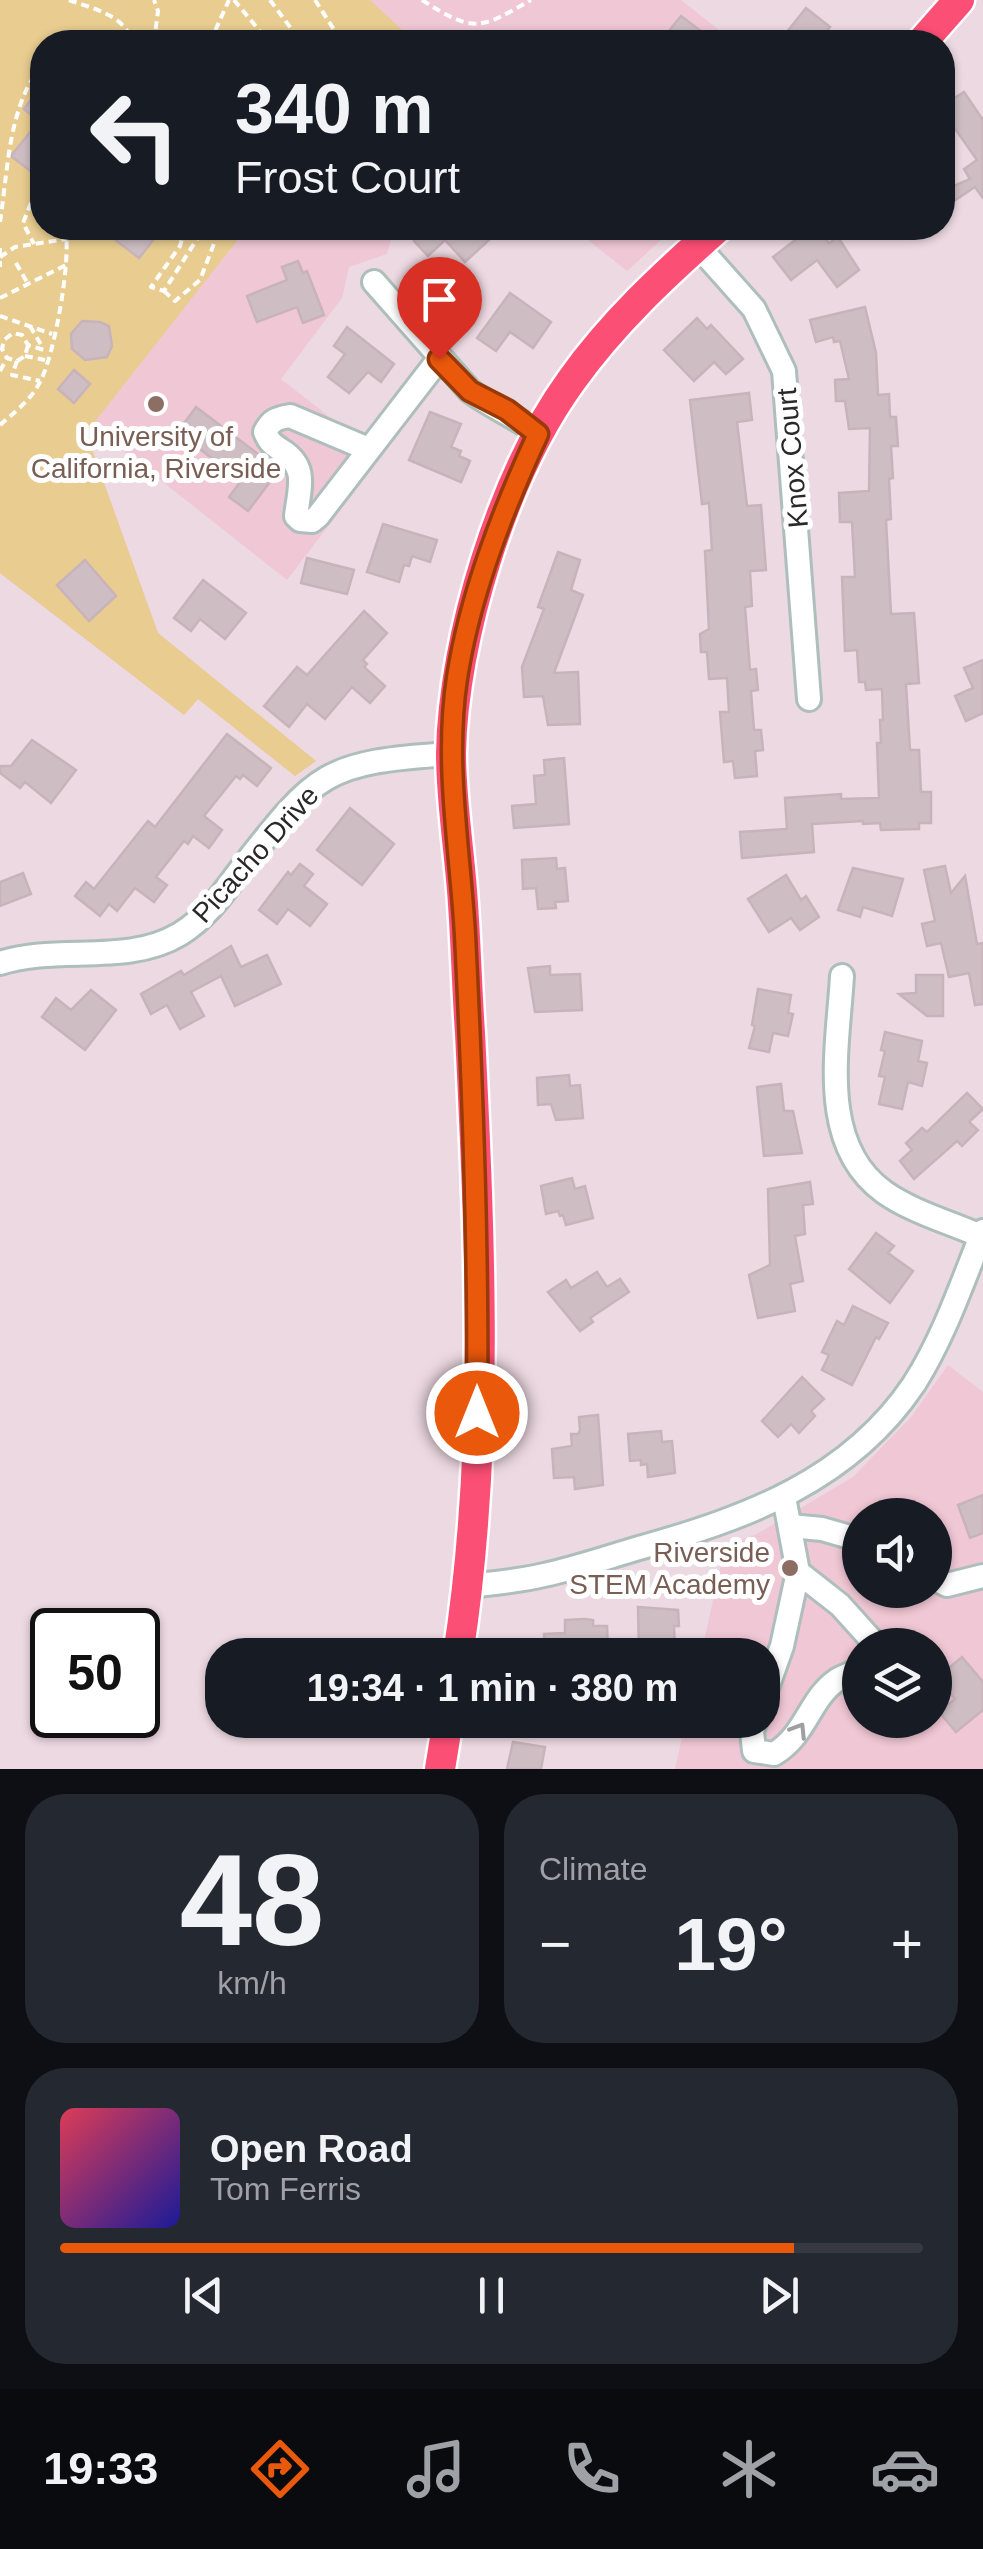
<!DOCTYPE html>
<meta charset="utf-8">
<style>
:root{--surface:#171b24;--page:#242831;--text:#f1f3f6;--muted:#9ea1a6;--line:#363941;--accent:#ea580c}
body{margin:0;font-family:Arial,sans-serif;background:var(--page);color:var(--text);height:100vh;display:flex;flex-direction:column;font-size:38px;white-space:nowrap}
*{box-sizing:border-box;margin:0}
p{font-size:32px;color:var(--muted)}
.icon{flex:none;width:55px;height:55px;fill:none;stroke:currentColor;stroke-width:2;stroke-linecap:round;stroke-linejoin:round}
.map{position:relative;height:1769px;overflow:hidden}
.sheet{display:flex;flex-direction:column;gap:25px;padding:25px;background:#0d0f14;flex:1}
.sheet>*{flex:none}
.top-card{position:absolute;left:30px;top:30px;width:925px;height:210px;border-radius:40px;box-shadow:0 2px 8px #0004;background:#171b24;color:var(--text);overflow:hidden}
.tools{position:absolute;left:842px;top:1498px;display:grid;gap:20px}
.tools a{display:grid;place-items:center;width:110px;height:110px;border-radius:50%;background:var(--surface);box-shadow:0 2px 8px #0004;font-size:50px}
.speed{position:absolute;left:30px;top:1608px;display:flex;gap:20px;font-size:50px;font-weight:700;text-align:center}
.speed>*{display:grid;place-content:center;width:130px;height:130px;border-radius:50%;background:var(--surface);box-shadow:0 2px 8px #0004;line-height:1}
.speed .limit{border:5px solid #111;border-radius:15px;background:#fff;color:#111}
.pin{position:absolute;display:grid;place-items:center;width:85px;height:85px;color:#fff;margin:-102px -42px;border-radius:50% 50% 50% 0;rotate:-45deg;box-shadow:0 0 10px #0007}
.pin .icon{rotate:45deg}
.me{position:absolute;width:110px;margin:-55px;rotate:0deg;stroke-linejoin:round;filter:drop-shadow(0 0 8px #0008)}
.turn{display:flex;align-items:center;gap:35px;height:210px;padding:0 40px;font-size:45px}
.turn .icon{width:130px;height:130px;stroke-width:2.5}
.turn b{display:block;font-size:70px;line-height:85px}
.big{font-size:75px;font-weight:800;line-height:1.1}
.sheet .tile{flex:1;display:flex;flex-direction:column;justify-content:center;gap:15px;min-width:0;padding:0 35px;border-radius:40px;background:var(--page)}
.sheet .dial{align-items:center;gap:0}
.dial b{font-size:130px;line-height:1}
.song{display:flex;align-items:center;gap:30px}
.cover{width:120px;height:120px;border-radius:15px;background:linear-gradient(135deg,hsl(350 70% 55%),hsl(240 70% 35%))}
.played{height:10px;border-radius:5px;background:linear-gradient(90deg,var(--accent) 85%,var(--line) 85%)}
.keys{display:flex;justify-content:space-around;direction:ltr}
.heat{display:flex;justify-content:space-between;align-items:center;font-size:55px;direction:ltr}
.sheet .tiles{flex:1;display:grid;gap:25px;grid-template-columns:1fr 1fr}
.tile:last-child{grid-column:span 2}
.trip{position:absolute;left:205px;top:1638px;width:575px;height:100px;border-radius:40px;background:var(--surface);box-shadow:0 2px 8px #0004;font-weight:800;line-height:100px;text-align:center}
.dock{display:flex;height:160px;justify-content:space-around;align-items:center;background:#090b0e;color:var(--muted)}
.dock .icon{width:70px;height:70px}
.dock .selected{color:var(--accent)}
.dock b{font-size:45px;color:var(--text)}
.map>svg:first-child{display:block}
</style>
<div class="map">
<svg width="983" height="1769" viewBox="0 0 983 1769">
<rect width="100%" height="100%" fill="#edd9e1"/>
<g fill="#f0c7d4" fill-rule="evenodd">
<polygon points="0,0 681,0 734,42 42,42 42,228 394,228 387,254 349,267 342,298 281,379 363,443 422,368 439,381 287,580 92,426 86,433 158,633 316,761 295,776 198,699 184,715 0,573"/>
<polygon points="573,228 674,228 627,271"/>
<path d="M 948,1365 L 983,1392 L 983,1769 L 675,1769 L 686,1720 L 762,1720 L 762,1655 L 701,1655 L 725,1546 L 757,1534 L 853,1477 L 911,1417 ZM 860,1515 L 935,1515 L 935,1590 L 860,1590 ZM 860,1645 L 935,1645 L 935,1720 L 860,1720 Z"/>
</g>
<polygon fill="#e8cc90" points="0,0 370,0 402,30 392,42 42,42 42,228 247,228 86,433 158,633 316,761 295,776 198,699 184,715 0,573"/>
<g fill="#cebec4" stroke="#c8b3ba" stroke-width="2.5">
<polygon points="806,8 830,27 818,42 779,42"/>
<polygon points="681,16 715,42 660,42"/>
<polygon points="42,85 42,180 11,156 39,121 24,109"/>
<polygon points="964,92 983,120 983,198 975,187 942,209 942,191 970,179 964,169 977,160 942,110 942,106"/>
<polygon points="100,228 149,228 158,234 139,258"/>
<polygon points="428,228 477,228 489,240 465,262 445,240 428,256 414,241"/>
<polygon points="811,228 817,228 829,243 838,237 859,270 837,287 817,260 791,280 773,257"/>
<polygon points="298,261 303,273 307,271 324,315 303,323 297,307 257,322 247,296 287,280 282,267"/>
<polygon points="510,293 551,322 533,348 510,332 496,351 477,338"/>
<polygon points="865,307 876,353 878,395 889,394 890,417 896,417 898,446 891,446 893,478 889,479 891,519 886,520 891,614 914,613 919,683 906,684 910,750 919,750 921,792 931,792 931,823 919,823 919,829 881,830 880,823 863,824 863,821 812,824 814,852 742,858 740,832 787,829 785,798 841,794 841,799 879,798 877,743 881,743 880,720 883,720 882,689 866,690 865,682 859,682 857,650 845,651 842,577 855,577 852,522 840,522 839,493 869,491 870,428 849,429 845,401 836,401 835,380 849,379 840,341 834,342 833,337 816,342 810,320"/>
<polygon points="697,318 707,329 711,325 743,359 726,374 714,362 694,381 664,350"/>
<polygon points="82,321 100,322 109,326 112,346 107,357 85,360 72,349 71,334"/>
<polygon points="347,327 394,364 381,382 368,372 349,393 328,377 345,354 334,346"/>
<polygon points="74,370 90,384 74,403 58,389"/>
<polygon points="749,393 752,420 737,422 747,506 761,505 766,570 750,571 752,606 745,607 750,670 756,669 758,690 751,691 754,730 761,730 763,750 755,751 757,776 735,778 733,761 724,762 720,712 729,712 727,678 709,679 707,652 701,652 700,634 709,629 705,551 712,550 709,503 702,504 690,400"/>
<polygon points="196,407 279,470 248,511 229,497 241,481 182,435 186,429 182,426"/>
<polygon points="430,412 461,424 451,447 461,451 459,456 470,461 461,482 409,460"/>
<polygon points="383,524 437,540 430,562 412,556 409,566 404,565 399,582 367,572"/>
<polygon points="558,552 580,560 571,590 583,595 554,673 578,672 580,724 548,725 543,696 524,697 522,667 544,609 538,607"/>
<polygon points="307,558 354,570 347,594 301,583"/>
<polygon points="85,560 116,596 89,621 57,585"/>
<polygon points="203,580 246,613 225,639 200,619 191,631 174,618"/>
<polygon points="364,611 387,633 363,660 367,664 364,667 385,686 370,703 352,687 325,719 307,704 289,727 264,706 297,667 307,675"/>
<polygon points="983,660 983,713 966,721 955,696 973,688 964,668"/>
<polygon points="227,734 271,768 257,786 243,775 240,779 236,776 204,816 222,830 209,848 193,836 188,844 184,841 156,877 167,885 154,902 135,888 117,911 109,904 100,916 75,896 86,882 94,889 148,821 155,827"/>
<polygon points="32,740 76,770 51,803 25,782 20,788 0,773 0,766 11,766"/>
<polygon points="564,758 569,824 514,828 512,806 536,804 534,776 545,775 544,760"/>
<polygon points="350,808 394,844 362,885 317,850"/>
<polygon points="556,858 557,869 565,868 568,901 555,902 556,908 538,909 536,888 523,889 522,860"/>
<polygon points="300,864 313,874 304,886 327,904 310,926 288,909 277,924 259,910 288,872 291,875"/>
<polygon points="945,866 951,893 965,876 977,944 983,943 983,1004 975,1005 969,973 949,977 941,943 927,946 922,924 935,921 924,870"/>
<polygon points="853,868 903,879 892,916 863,907 860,917 838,910"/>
<polygon points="23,873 31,894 0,906 0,882"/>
<polygon points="786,875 801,900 806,896 819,917 800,930 791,918 769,932 748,899"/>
<polygon points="231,946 241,967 267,955 281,984 235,1006 221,976 191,992 204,1016 180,1029 167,1005 151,1014 141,994 181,971 184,975"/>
<polygon points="550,966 550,975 580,974 582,1010 535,1012 528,968"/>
<polygon points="916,975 943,975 943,1016 927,1016 899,994 916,993"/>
<polygon points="758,989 791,995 788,1013 793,1014 788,1036 773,1033 769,1052 749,1048 755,1026 752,1025"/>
<polygon points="91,990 116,1010 85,1050 42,1017 56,998 71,1010"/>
<polygon points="885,1032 922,1041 918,1061 927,1063 922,1086 908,1082 902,1109 879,1104 885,1077 879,1076 885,1051 881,1050"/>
<polygon points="569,1075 570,1086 580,1085 583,1118 556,1120 551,1104 538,1105 537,1078"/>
<polygon points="781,1084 784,1111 793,1111 802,1153 764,1156 757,1087"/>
<polygon points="967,1093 983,1109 969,1122 978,1130 962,1146 957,1141 914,1179 900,1161 912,1150 906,1143 922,1128 927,1132"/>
<polygon points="572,1178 575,1189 585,1186 593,1218 566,1225 563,1215 560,1216 558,1211 546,1214 541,1186"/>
<polygon points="810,1182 813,1204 803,1205 805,1234 795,1236 803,1281 790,1284 795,1311 758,1318 749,1275 770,1265 768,1189"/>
<polygon points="876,1233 894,1246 888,1253 913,1271 890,1303 849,1269"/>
<polygon points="597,1272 607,1287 620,1279 629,1292 590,1318 593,1322 580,1331 548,1292 566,1280 571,1288"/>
<polygon points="853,1306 888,1323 879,1339 876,1337 852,1385 822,1370 829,1355 822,1352 837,1321 844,1325"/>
<polygon points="802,1377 824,1399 811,1411 815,1416 799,1433 791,1424 778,1437 762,1421"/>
<polygon points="598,1415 603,1485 575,1489 574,1477 554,1478 552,1449 572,1446 571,1434 578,1434 580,1430 579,1417"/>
<polygon points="661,1431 662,1442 672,1441 675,1473 648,1477 647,1464 641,1465 641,1460 630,1461 628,1434"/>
<polygon points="983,1495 983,1533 970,1538 958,1505"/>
<polygon points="638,1607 678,1610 679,1626 674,1626 675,1655 639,1655"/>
<polygon points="565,1620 584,1619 593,1620 593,1626 607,1626 608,1652 583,1655 551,1655 551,1652 545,1652 544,1634 565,1633"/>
<polygon points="962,1657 983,1682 983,1710 956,1732 939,1712 955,1699 937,1678"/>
<polygon points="513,1742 545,1747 541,1769 507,1769"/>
</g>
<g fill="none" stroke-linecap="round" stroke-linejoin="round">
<defs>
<g id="minor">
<polyline points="697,245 754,309 784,371 809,699"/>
<path d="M 374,282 L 470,391 C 492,407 516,417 538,433"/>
<path d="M 368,449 L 290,416 C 277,418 271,420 265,432 C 269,442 272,444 281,450 C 309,467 299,489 296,516 L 300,520 L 312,521 L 318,516 L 439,359"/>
<path d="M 0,963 C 58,944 127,966 180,934 C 205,919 221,896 238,873 C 316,773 322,762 451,754"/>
<path d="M 842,976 C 838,1047 817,1144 884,1192 C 912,1212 952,1223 983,1237"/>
<polyline points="791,1526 822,1529 860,1540"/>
<polyline points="798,1572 840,1605 876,1645"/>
<polyline points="935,1579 947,1585 983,1576"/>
<path d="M 469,1586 C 494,1583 519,1581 544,1575 C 576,1568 608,1557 639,1548 C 746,1518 849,1481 914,1384 C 944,1337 962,1283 983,1231"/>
<polyline points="762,1702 782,1646 798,1572 784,1497"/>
<path d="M 756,1720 L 752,1731 L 754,1751 L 774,1754 C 807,1734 809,1699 837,1680 C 844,1676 853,1673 860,1670"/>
</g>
<g id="major">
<polyline points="922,42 959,0"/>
<path d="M 458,1655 C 490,1451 480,1239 470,1033 C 467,990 466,947 463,904 C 460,854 451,803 451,753 C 453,638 503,475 571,381 C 612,323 664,275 717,228"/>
<polyline points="440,1769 448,1720"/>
</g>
</defs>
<use href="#minor" stroke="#adbebb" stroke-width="28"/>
<use href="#major" stroke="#fff" stroke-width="35"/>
<g stroke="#fff" stroke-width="4" stroke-dasharray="8 5" stroke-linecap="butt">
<path d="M 69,0 C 91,8 128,16 131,42"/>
<polyline points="234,0 269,42"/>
<polyline points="270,0 301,42"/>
<polyline points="315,0 342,42"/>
<path d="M 422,0 C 474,33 479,30 531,0"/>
<polyline points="154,42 158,11 154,0"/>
<polyline points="210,42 229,0"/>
<polyline points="31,203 23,223 34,244"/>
<path d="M 0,222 C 8,171 8,106 42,65"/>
<polyline points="185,228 180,246 151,287 164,291 204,228"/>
<polyline points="0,248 0,267"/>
<polyline points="0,257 15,247 67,239"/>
<polyline points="16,263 28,284"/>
<polyline points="164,291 175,301 200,280 220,228"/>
<polyline points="0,298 66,265"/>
<polyline points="0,316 52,334"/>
<polyline points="30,326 43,348"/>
<polyline points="28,345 25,356 17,361 7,358 2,349 4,340 13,333 22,335 28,345 44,350"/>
<polyline points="25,356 45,360"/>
<polyline points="17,361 12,375 40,381"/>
<polyline points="0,371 7,358"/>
<path d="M 0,425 C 16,411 32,399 41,380 C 55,352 72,257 65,228"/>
</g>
<use href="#minor" stroke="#fff" stroke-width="22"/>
<use href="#major" stroke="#fc4f75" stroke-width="30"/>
</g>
<defs><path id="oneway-chevron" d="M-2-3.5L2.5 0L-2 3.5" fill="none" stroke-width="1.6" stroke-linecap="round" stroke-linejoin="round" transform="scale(2.5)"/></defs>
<use stroke="#9f9f9f" href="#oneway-chevron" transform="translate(799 1730) rotate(-58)"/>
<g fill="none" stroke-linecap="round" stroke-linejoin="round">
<defs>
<path id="route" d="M 439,359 L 470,391 L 507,410 L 538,434 C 503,510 470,594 457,678 C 444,763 460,849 465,935 C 473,1094 479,1253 477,1413"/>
</defs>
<use href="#route" stroke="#983908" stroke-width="25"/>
<use href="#route" stroke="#ea580c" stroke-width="18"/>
</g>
<g fill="#8d6e63" stroke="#fff" stroke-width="4">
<circle cx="156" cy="404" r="10"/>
<circle cx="790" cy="1568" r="10"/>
</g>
<g text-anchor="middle" stroke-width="10" stroke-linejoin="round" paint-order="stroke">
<g font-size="28" fill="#785e54" stroke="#fff">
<text x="156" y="446">University of<tspan x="156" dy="32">California, Riverside</tspan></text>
<text x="770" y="1562" text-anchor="end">Riverside<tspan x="770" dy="32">STEM Academy</tspan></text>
</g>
<g font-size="28" fill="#292929" stroke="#fff">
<text transform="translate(792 458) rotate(-95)" y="10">Knox Court</text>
<text transform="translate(255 854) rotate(-48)" y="10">Picacho Drive</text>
</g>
</g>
</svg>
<div class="tools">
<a><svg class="icon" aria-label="sound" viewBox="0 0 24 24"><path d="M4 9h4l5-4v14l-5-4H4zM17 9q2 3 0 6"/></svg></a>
<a><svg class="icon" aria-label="layers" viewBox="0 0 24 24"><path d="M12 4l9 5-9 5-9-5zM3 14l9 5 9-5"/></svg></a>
</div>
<div class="speed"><div class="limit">50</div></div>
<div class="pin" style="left:439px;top:359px;background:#d93025"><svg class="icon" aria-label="arrive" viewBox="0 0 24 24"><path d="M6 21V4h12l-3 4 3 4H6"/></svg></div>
<svg class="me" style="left:477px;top:1413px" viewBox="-20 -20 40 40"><circle r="17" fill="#ea580c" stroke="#fff" stroke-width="3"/><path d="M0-11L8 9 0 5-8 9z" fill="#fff"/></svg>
<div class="trip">19:34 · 1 min · 380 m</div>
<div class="top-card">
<div class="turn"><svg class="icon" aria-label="left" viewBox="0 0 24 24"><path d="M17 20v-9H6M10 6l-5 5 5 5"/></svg><div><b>340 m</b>Frost Court</div></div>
</div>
</div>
<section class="sheet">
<div class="tiles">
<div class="tile dial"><b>48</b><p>km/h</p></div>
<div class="tile"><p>Climate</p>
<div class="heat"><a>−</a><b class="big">19°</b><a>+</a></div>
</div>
<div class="tile">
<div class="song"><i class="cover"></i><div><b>Open Road</b><p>Tom Ferris</p></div></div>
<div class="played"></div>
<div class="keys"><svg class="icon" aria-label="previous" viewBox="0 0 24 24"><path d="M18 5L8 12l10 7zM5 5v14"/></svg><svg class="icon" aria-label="pause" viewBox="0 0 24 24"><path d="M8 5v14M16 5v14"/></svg><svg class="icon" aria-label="next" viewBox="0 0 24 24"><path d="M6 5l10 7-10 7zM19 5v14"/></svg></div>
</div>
</div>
</section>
<nav class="dock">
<b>19:33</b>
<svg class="icon selected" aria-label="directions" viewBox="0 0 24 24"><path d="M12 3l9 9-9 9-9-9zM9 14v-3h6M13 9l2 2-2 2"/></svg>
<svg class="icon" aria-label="music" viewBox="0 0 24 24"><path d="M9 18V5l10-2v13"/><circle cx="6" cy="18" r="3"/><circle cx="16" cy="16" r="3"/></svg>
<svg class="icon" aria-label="phone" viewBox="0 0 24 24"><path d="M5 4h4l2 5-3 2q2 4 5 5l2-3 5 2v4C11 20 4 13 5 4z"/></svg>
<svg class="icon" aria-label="climate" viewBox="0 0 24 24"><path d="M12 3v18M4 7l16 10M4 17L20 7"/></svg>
<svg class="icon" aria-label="car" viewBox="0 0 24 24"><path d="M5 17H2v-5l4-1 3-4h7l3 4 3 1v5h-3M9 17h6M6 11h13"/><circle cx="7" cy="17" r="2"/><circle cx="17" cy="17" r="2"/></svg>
</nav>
